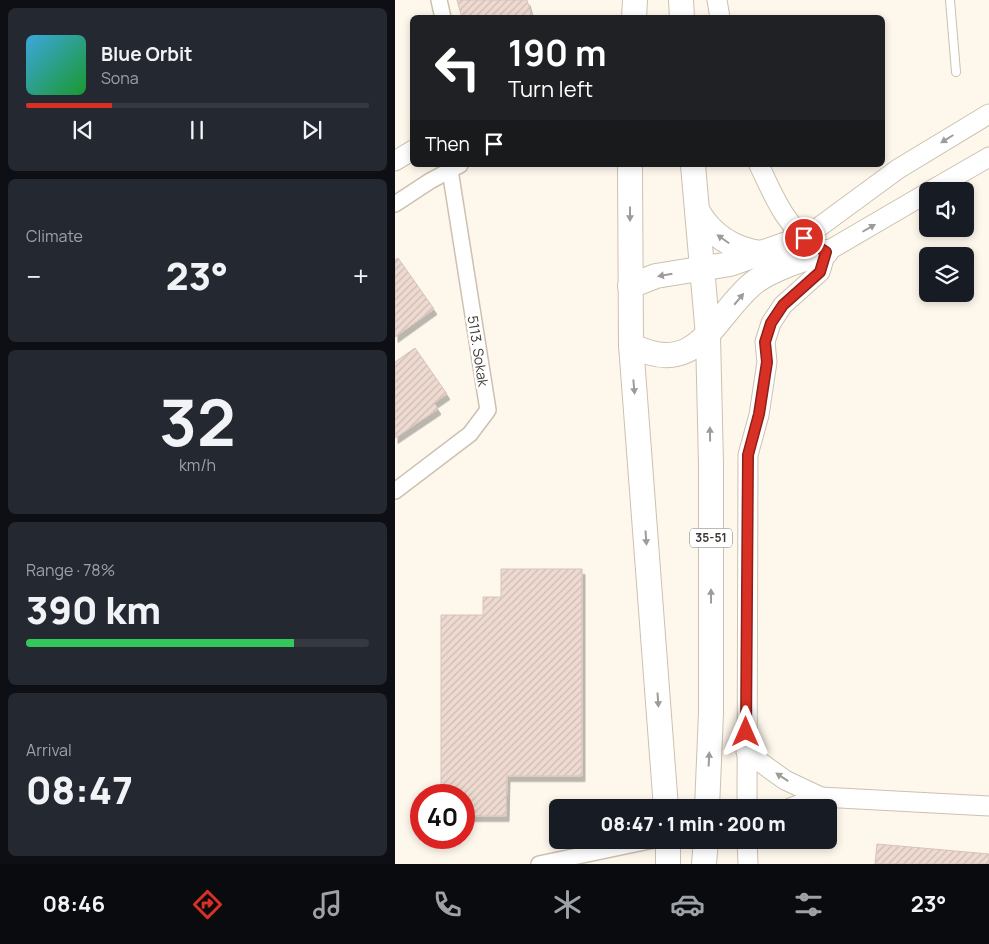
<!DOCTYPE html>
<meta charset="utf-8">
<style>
:root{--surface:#171b24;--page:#242831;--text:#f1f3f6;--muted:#9ea1a6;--line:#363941;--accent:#d93025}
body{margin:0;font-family:Manrope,sans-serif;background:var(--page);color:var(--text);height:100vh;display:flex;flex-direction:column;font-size:19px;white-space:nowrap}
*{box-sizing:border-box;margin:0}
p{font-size:16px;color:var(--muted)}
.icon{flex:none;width:28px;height:28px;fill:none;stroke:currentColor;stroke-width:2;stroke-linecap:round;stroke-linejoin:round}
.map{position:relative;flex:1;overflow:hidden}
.details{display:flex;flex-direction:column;gap:8px;padding:8px;background:#0d0f14;width:395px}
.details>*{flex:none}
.guide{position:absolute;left:15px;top:15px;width:475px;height:152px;border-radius:8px;box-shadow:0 2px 8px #0003;background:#202124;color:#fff;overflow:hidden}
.fabs{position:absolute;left:524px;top:182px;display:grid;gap:10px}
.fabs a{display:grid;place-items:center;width:55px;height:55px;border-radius:8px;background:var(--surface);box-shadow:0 2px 8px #0003;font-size:25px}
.speed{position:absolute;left:15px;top:784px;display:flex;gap:10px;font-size:25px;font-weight:700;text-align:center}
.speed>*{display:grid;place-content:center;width:65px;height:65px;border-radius:50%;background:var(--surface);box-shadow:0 2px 8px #0003;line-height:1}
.speed .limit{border:8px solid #d22;background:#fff;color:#111}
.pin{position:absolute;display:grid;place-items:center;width:42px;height:42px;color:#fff;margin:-21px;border:2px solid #fff;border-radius:50%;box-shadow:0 1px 5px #0007}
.me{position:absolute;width:55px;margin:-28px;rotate:0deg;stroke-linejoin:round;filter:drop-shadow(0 0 4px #0008)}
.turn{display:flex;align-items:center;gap:18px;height:105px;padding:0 15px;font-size:22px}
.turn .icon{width:65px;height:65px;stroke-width:2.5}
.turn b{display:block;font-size:35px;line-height:42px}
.then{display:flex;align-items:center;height:48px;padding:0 15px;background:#0003;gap:10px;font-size:19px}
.big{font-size:38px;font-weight:800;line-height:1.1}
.details .tile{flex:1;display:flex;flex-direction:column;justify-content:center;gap:8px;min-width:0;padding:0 18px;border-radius:8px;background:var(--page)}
.details .dial{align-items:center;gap:0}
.dial b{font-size:65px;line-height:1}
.song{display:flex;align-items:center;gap:15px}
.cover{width:60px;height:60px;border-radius:8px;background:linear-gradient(135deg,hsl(200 70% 55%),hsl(130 70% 35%))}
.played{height:5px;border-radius:2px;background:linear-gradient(90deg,var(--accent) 25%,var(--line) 25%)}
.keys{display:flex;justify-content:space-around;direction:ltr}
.heat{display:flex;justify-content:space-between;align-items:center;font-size:28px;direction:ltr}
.charge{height:8px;border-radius:4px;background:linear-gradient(90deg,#34c759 78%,var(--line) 0)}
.trip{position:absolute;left:154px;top:799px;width:288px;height:50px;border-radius:8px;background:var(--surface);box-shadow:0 2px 8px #0003;font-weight:800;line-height:50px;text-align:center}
.dock{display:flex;height:80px;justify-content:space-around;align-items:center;background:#090b0e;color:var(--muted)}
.dock .icon{width:35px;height:35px}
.dock .on{color:var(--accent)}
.dock b{font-size:22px;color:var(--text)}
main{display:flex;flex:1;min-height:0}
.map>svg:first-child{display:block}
</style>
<main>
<section class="details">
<div class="tile">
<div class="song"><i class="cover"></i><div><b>Blue Orbit</b><p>Sona</p></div></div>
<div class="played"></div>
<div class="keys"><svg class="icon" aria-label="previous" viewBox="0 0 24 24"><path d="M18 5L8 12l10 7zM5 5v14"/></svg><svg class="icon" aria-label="pause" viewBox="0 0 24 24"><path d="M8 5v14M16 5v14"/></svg><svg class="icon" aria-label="next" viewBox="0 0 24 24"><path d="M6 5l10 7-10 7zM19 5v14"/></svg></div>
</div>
<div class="tile"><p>Climate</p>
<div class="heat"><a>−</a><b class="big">23°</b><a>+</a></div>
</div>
<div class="tile dial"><b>32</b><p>km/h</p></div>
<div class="tile"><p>Range · 78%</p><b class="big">390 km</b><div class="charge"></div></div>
<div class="tile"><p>Arrival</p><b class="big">08:47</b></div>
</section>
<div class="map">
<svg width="594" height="864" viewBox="0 0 594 864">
<defs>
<pattern id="building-hatch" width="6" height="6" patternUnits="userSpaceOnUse" patternTransform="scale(1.25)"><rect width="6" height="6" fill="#eedad0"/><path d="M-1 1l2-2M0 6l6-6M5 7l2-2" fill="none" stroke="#cdbcb3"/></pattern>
<filter id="shadow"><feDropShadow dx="3" dy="5.5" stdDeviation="0" flood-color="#0004"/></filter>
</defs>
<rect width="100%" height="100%" fill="#fef7ec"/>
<g fill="url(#building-hatch)" stroke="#d7c3ba" filter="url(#shadow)">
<polygon points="62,0 132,0 137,18 67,18"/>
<polygon points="3,258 39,309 0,337 0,260"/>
<polygon points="20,348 52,394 39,403 43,409 0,438 0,362"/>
<polygon points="106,569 187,569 187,776 112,776 111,816 69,816 69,795 46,795 46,615 88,615 88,597 106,597"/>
<polygon points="482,844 594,854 594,864 480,864"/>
</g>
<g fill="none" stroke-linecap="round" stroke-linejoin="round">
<defs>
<polyline id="service" points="555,0 561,72"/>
<g id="minor">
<polyline points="44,0 48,18"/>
<polyline points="0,204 35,181 65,165"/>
<polyline points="0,491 75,434 93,410 55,170"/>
<polyline points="144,864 259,840"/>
</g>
<g id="tertiary">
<polyline points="322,0 325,18"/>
<polyline points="0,161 18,150"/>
<path d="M 364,165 C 378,194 390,227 419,244"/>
<polyline points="535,191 594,157"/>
<polyline points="409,238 503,169 594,114"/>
<polyline points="431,252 532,193"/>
<polyline points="351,752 390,780 426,797"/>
<polyline points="352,808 353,455 364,415 372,362 370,342 376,323 388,305 425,272 431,252"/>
<polyline points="395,808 426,797 594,806"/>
<polyline points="352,840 353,864"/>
</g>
<g id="primary">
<polyline points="286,0 287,18"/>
<polyline points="239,18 240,0"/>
<polyline points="235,165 236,345 271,808"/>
<polyline points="298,165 313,336 316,464 316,713 312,808"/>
<path d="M 302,210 C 316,235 337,249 366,253"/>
<polyline points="235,286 261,276 335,264 409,238"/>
<path d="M 236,345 C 301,379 317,320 355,286 C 372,270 409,259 431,252"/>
<polyline points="273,864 273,840"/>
<polyline points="309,864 311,840"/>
</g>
</defs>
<use href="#service" stroke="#ccc1b0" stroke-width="10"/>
<use href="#minor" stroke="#ccc1b0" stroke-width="18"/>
<use href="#tertiary" stroke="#ccc1b0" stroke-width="21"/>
<use href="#primary" stroke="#ccc1b0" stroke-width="26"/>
<use href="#service" stroke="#fff" stroke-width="8"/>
<use href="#minor" stroke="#fff" stroke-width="15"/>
<use href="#tertiary" stroke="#fff" stroke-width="19"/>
<use href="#primary" stroke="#fff" stroke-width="24"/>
</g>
<defs><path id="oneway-solid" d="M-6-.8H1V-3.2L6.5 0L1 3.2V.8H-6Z" transform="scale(1.25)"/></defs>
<g fill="#9e9c99">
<use href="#oneway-solid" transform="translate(552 139) rotate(148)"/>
<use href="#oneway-solid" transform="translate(235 214) rotate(90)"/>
<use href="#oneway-solid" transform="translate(474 228) rotate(-30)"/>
<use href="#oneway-solid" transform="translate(328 239) rotate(-145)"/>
<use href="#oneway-solid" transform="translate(270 275) rotate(170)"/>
<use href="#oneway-solid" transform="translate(344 299) rotate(-50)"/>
<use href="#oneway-solid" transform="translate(239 387) rotate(85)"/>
<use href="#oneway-solid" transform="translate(315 434) rotate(-91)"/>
<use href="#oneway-solid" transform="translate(251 538) rotate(86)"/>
<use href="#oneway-solid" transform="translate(316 596) rotate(-90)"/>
<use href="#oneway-solid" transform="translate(263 700) rotate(86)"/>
<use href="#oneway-solid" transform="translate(314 759) rotate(-87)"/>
<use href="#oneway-solid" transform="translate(387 777) rotate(-147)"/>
</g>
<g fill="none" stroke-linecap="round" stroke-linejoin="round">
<defs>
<polyline id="route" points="351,732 353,455 364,414 372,362 370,342 376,323 388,305 425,272 431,252 409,238"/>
</defs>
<use href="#route" stroke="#8d1f18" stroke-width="12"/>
<use href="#route" stroke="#d93025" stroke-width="9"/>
</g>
<g text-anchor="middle" stroke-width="5" stroke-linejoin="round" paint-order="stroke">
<rect fill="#fff" stroke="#787570" stroke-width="1" x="295" y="528.5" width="42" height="19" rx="4"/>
<g font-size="12" font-weight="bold" fill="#3e3a33">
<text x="316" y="542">35-51</text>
</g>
<g font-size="14" fill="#3e3a33" stroke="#fff">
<text transform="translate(83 351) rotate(81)" y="5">5113. Sokak</text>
</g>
</g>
</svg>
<div class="fabs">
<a><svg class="icon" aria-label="sound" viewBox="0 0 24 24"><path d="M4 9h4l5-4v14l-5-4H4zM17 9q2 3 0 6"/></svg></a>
<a><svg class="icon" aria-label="layers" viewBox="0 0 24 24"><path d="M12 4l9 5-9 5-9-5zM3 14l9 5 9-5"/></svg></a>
</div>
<div class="speed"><div class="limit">40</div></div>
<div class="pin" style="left:409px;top:238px;background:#d93025"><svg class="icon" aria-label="arrive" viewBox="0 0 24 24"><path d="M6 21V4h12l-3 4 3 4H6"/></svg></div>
<svg class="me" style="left:351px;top:732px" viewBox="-20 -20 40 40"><path d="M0-17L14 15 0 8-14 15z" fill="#d93025" stroke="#fff" stroke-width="4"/></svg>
<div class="trip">08:47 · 1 min · 200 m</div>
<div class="guide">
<div class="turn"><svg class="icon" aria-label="left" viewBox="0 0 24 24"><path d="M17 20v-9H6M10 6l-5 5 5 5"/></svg><div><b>190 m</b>Turn left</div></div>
<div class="then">Then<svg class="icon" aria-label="arrive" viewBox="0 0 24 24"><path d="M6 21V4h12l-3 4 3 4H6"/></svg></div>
</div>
</div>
</main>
<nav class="dock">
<b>08:46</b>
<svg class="icon on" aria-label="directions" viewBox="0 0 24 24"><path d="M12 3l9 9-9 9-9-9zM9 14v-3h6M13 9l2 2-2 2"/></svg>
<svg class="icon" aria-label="music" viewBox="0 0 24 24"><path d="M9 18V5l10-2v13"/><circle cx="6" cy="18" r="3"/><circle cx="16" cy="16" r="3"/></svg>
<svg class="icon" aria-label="phone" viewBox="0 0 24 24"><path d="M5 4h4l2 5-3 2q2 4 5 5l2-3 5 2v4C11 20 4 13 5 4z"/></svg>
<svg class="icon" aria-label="climate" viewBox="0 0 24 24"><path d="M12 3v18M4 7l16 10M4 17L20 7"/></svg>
<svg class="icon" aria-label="car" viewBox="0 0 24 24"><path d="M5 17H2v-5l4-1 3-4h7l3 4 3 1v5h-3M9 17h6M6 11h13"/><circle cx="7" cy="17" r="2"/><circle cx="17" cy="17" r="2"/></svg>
<svg class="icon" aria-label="filters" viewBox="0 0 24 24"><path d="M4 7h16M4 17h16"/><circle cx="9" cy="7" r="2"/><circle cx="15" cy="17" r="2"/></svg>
<b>23°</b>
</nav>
